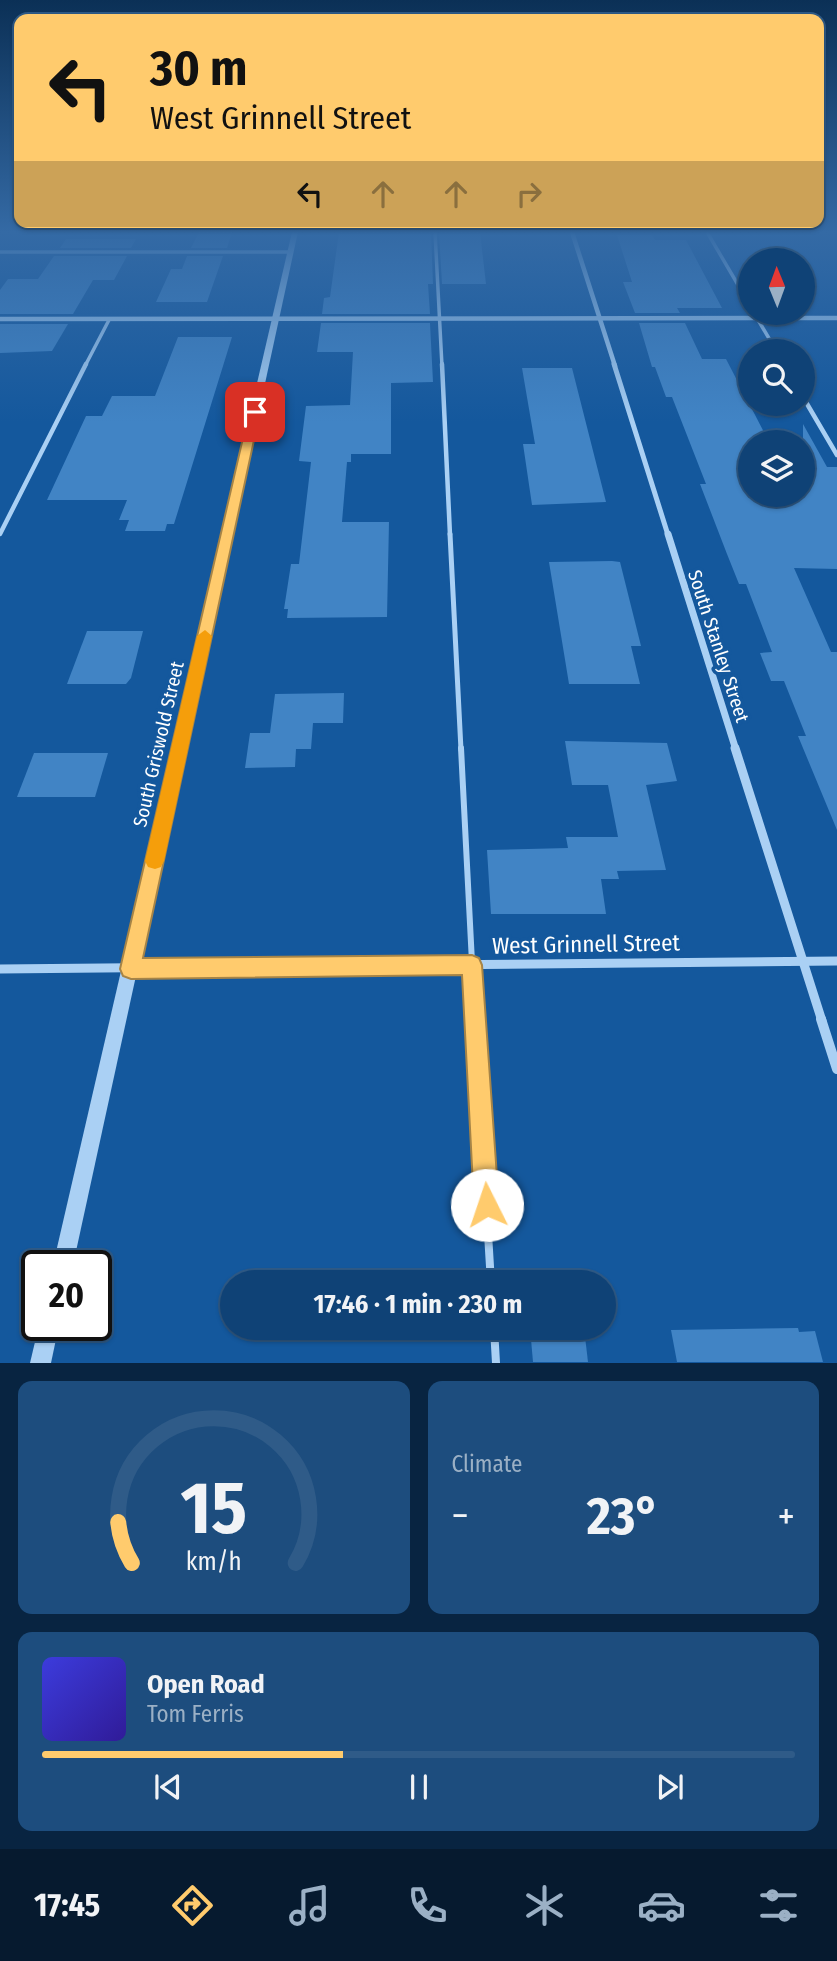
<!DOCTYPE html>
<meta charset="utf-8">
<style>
:root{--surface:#0f4276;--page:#1d4d7e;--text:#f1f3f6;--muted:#9bb0c5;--line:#2f5b88;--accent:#ffcb6d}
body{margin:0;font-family:"Fira Sans Condensed",sans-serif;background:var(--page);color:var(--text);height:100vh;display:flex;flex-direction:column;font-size:26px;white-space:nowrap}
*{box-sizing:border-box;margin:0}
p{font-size:23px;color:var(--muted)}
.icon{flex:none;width:38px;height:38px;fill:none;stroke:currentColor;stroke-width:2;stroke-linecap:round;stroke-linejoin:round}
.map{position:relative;height:1363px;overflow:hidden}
.drawer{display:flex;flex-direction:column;gap:18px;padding:18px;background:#082441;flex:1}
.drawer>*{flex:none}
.hud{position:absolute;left:14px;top:14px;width:810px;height:214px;border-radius:14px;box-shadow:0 2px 5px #0004,0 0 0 2px var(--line);background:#ffcb6d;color:#111;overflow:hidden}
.needle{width:46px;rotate:359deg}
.controls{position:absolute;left:738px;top:248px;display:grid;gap:14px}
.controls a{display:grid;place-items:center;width:77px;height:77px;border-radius:50%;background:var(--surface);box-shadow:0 2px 5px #0004,0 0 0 2px var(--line);font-size:35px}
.speed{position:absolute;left:21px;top:1250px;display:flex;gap:14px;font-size:35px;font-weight:700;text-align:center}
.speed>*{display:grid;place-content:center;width:91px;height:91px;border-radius:50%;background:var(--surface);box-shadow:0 2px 5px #0004,0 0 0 2px var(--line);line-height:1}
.speed .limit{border:4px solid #111;border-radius:10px;background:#fff;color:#111}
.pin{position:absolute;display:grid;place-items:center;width:60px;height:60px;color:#fff;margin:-30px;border-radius:14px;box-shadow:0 4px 10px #0006}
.me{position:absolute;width:77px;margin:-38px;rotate:356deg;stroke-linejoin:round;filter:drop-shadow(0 0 5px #0008)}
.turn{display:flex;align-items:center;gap:24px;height:147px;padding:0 21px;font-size:32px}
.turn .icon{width:91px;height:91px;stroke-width:2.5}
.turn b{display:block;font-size:49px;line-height:60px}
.lanes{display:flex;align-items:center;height:66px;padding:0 21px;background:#0003;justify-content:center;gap:35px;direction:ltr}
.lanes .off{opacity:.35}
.big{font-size:52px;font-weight:700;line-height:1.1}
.drawer .card{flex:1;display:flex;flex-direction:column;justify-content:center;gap:10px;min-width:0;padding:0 24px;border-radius:14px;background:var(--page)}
.drawer .dial{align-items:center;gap:0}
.dial svg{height:182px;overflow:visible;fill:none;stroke:var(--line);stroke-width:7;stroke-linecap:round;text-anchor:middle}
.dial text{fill:var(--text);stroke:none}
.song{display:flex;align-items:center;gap:21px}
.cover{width:84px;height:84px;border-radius:10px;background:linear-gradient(135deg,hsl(240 70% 55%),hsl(250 70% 35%))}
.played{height:7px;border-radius:4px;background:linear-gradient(90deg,var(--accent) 40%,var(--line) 40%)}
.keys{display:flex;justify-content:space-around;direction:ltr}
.heat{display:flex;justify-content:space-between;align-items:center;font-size:38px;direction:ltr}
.drawer .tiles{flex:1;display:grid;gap:18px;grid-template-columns:1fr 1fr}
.card:last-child{grid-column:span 2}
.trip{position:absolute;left:220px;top:1270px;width:396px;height:70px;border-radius:35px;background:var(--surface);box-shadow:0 2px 5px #0004,0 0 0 2px var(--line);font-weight:700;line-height:70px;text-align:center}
.tabs{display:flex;height:112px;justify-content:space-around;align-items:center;background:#061a2f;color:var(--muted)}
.tabs .icon{width:49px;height:49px}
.tabs .current{color:var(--accent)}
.tabs b{font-size:32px;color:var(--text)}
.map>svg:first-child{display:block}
</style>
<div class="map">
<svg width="837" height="1363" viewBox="0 0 837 1363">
<rect width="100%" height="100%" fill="#14589d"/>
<g fill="#4184c5">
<polygon points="199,232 232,232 227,248 191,248"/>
<polygon points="339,232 431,232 433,284 428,284 430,314 322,314 324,298 330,297"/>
<polygon points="439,232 480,232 486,284 442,284"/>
<polygon points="617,235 652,235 655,240 686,240 722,308 677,308 680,313 635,313 623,282 632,282"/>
<polygon points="66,239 136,239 131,248 60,248"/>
<polygon points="54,256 127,256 114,280 93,280 73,314 0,314 0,290 8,279 38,279"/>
<polygon points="187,256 223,256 207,302 156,302 171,269 182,269"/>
<polygon points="321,323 430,323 433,382 391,383 391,454 351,454 351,462 347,462 342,522 389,522 387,617 287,618 288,609 284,609 291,564 299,564 311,462 299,461 306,406 350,405 353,352 317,352"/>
<polygon points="639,323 685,323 702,359 726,359 768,440 751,440 751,495 803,495 803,424 827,467 837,467 837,569 794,568 831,652 837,652 837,830 798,736 806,736 784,681 771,681 760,653 772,652 746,584 739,584 727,554 700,484 706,484 672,397 666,397 655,367 652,367"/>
<polygon points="0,324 68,324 52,351 0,353"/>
<polygon points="178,337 232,337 174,524 167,524 165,531 125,531 129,520 119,520 127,500 47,500 86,416 102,416 112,396 155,396"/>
<polygon points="522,368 572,368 606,502 532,505 523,444 535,444"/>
<polygon points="612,561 620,562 641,646 631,646 640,684 569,684 549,562"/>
<polygon points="87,631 143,631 131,678 126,684 67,684"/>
<polygon points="344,693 343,723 313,723 311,749 296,749 295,767 245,768 250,733 270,733 275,694"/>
<polygon points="565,741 667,743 677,781 646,785 666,870 617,871 619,879 601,879 606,914 491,914 487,850 568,848 566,837 618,837 608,785 572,785"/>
<polygon points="34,753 108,753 95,797 17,797"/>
<polygon points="530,1328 584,1328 588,1362 533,1362"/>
<polygon points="798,1328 799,1332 815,1331 823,1362 677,1362 671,1330"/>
</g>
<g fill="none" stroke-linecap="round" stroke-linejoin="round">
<g stroke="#aad0f4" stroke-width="3.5">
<polyline points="435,232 442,366"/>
<polyline points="707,232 751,307"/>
<polyline points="0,252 291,252"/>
<polyline points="754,313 777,352"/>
<polyline points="85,366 109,320"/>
</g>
<g stroke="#aad0f4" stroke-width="4.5">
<polyline points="442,364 450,535"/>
<polyline points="803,397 837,455"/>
<polyline points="0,534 86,364"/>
</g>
<polyline stroke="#aad0f4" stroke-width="5" points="450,534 461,750"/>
<polyline stroke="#aad0f4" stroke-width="6" points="461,748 475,1021"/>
<g stroke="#aad0f4" stroke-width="8">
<polyline points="475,1019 491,1283"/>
<polyline points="494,1328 496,1363"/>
</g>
<g stroke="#aad0f4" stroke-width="4.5">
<polyline points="572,232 615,366"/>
<polyline points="0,319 837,318"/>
</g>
<polyline stroke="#aad0f4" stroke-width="5" points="614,364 668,535"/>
<polyline stroke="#aad0f4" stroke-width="7" points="668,534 736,750"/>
<g stroke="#aad0f4" stroke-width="9">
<polyline points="735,748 822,1021"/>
<polyline points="0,969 837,961"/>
</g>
<polyline stroke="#aad0f4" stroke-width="10" points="821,1019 837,1069"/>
<g fill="#aad0f4" fill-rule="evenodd">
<polygon points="292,232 298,232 73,1265 53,1265"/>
<polygon points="39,1325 59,1325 51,1363 30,1363"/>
</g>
</g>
<linearGradient id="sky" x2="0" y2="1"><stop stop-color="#0b3056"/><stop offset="0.55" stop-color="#346aa5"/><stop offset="1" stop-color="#346aa5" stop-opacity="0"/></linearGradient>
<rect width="837" height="422" fill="url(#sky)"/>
<polygon fill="#ffcb6d" stroke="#a68447" stroke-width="2" points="255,408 260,412 143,958 472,955 479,958 482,965 499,1205 495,1214 487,1218 478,1214 474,1205 462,975 131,979 123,976 120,969 249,412"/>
<polygon fill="#f59e0b" points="205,630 212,636 164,861 161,867 155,869 148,867 145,861 197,636"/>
<g text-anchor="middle" stroke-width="7" stroke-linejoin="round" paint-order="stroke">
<g font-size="19" fill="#fff" stroke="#14589d">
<text transform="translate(719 646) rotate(72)" y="7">South Stanley Street</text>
<text transform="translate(158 744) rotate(-77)" y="7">South Griswold Street</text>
</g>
<g font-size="23" fill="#fff" stroke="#14589d">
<text transform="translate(586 944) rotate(-1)" y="8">West Grinnell Street</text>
</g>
</g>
</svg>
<div class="controls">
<a><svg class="needle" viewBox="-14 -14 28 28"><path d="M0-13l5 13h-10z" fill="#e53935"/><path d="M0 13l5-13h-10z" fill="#9bb0c5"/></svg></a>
<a><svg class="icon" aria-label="search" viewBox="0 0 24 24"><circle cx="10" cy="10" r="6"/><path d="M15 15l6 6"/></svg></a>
<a><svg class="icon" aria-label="layers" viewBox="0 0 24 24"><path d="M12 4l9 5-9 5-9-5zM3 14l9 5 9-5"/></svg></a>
</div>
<div class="speed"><div class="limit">20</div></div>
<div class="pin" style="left:255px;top:412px;background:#d93025"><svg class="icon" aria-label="arrive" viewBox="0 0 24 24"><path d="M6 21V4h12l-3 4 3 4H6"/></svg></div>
<svg class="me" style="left:487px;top:1205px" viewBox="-20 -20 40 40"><circle r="19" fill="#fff"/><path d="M0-13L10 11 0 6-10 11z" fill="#ffcb6d"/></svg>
<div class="trip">17:46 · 1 min · 230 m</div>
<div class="hud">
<div class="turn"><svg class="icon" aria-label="left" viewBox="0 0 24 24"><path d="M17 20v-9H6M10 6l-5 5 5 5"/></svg><div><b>30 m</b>West Grinnell Street</div></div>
<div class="lanes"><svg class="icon" aria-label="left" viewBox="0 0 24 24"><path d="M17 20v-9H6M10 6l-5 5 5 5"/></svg><svg class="icon off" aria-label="ahead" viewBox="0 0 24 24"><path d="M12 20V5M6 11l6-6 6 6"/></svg><svg class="icon off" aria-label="ahead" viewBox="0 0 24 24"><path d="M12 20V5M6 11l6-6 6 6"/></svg><svg class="icon off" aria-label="right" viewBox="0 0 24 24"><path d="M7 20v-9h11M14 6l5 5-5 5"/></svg></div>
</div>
</div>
<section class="drawer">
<div class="tiles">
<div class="card dial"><svg viewBox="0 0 100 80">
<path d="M14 69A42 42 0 1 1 86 69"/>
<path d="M14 69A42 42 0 0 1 8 51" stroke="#ffcb6d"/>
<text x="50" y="56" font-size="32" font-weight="700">15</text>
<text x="50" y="72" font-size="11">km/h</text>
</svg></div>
<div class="card"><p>Climate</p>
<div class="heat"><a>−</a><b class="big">23°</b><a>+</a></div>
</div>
<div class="card">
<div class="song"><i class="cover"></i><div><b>Open Road</b><p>Tom Ferris</p></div></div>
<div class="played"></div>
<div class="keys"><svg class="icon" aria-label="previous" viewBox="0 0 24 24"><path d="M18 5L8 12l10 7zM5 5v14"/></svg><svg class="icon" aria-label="pause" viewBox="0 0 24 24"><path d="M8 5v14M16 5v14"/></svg><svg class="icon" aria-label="next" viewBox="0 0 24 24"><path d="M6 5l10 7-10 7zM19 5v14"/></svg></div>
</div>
</div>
</section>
<nav class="tabs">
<b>17:45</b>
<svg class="icon current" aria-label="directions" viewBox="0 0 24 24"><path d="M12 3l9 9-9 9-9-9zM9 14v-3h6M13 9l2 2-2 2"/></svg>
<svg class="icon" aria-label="music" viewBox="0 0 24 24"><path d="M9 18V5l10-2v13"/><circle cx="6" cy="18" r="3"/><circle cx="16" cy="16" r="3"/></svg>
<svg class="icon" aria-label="phone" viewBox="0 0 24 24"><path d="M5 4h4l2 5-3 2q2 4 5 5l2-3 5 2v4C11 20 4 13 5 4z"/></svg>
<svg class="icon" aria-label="climate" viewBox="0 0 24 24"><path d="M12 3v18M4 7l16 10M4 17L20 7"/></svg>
<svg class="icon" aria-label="car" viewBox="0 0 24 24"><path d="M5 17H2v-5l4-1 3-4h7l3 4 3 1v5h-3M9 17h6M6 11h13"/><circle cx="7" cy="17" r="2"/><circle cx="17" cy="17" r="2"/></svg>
<svg class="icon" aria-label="filters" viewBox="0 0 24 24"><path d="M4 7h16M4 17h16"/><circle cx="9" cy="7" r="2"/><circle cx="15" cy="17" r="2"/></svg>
</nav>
